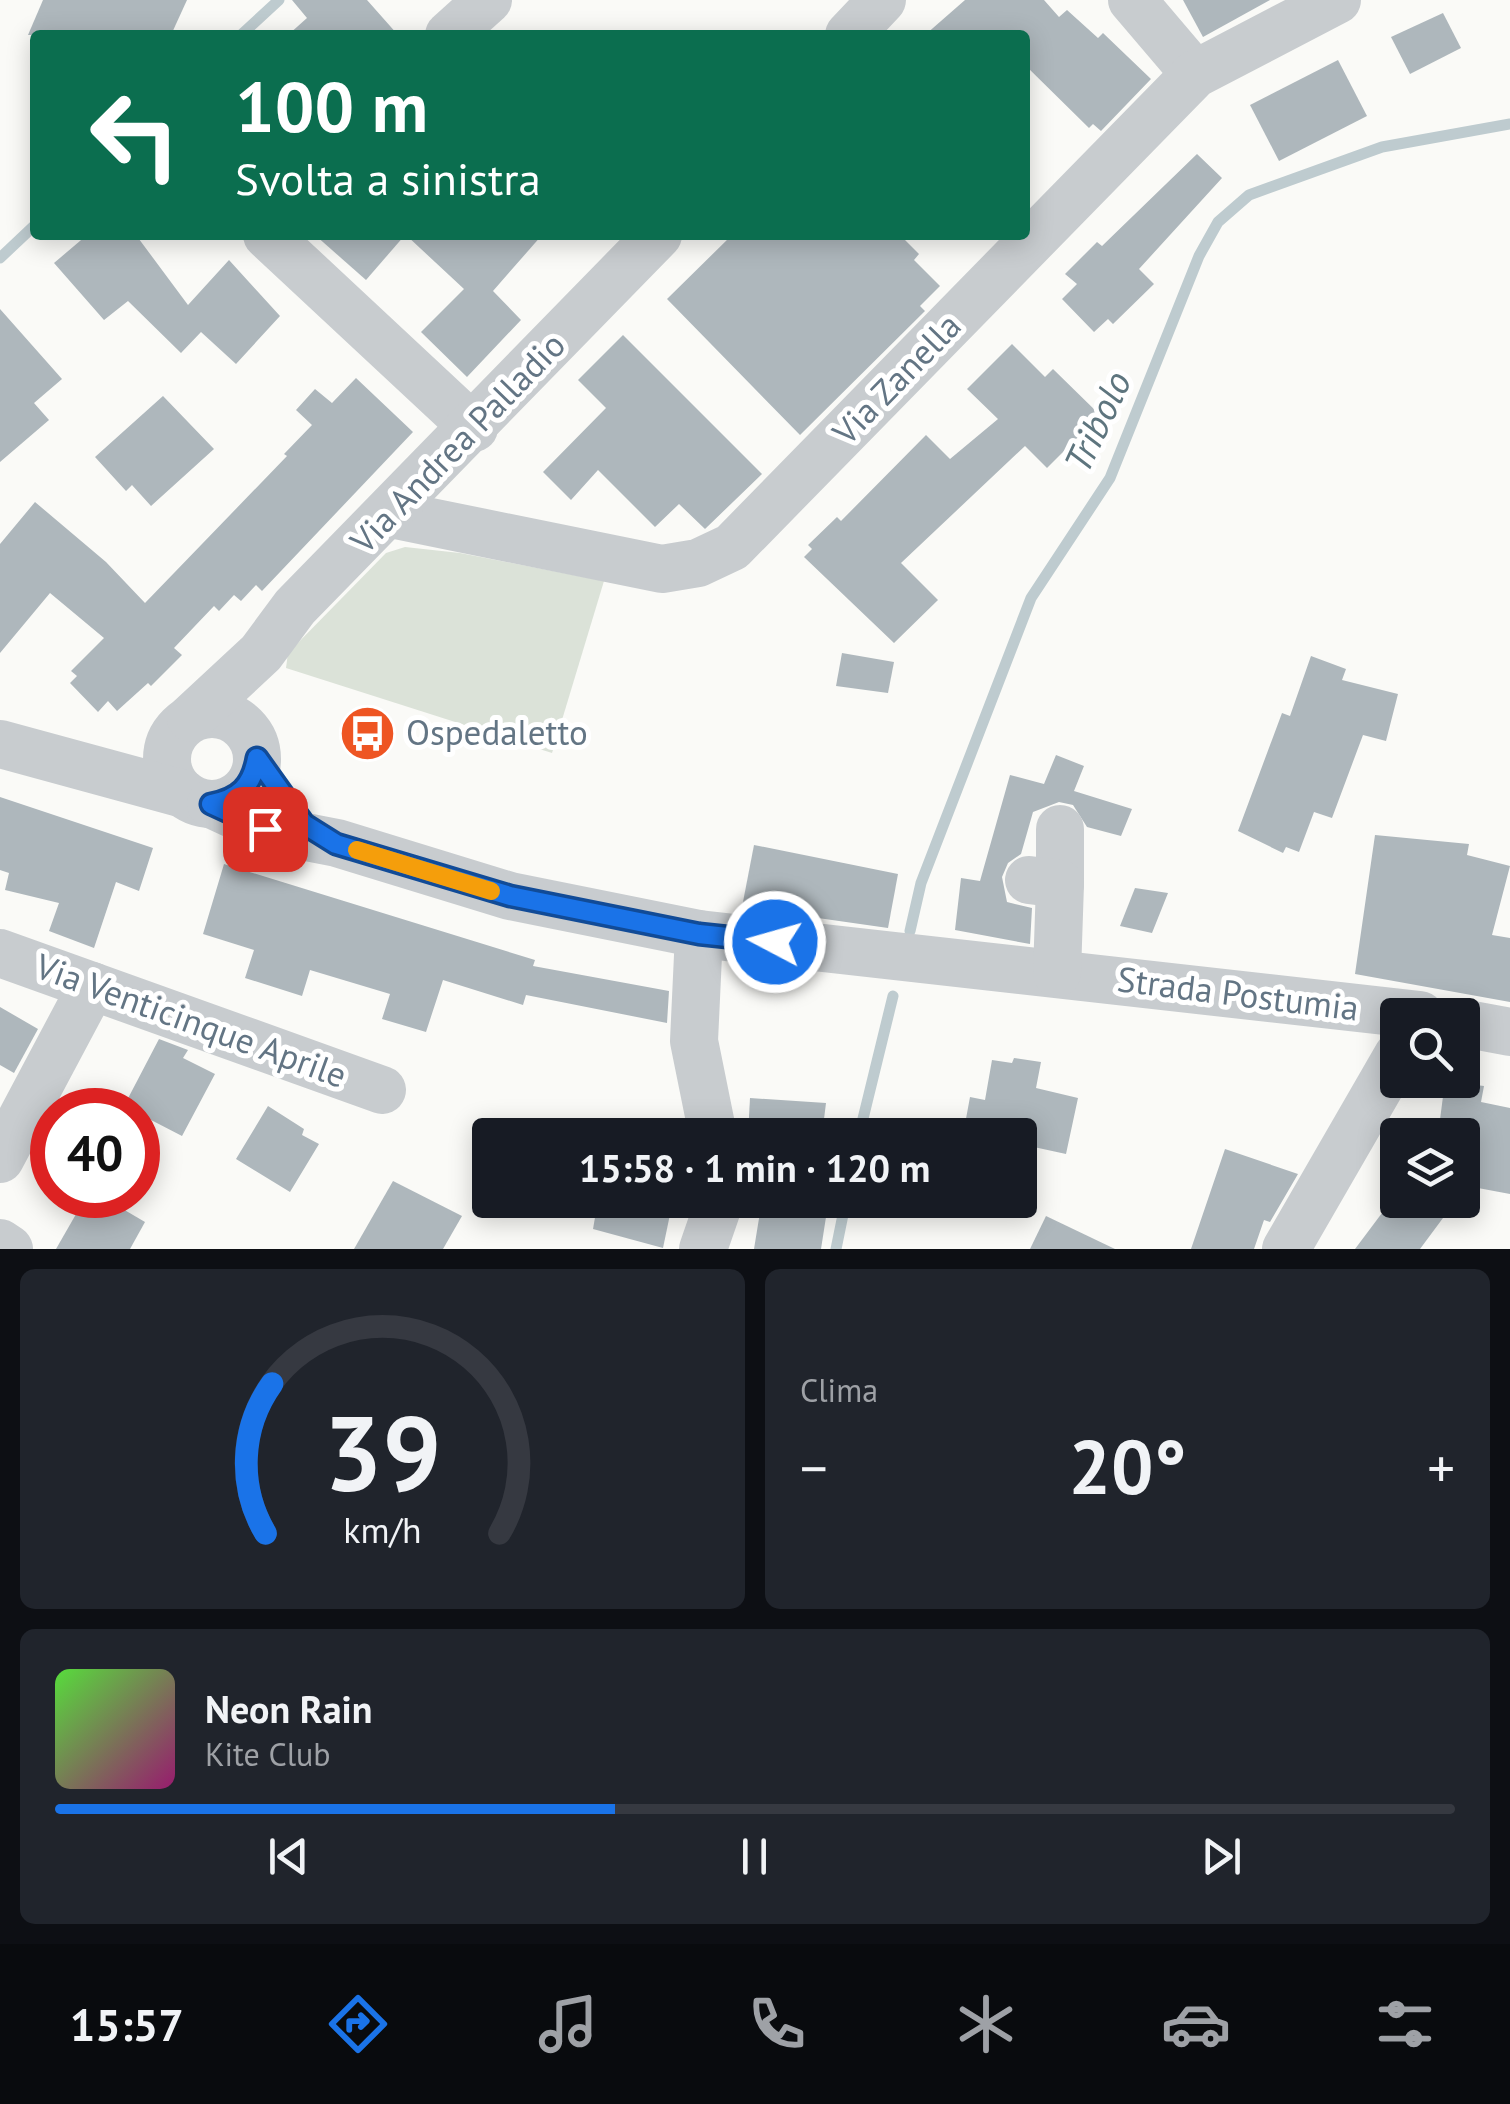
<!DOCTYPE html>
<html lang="it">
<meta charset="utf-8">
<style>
:root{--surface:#171b24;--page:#20242c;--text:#f1f3f6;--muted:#9ea1a6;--line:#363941;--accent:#1a73e8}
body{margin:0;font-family:"PT Sans",sans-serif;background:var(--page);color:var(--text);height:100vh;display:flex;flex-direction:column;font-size:38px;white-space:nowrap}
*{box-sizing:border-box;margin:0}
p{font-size:32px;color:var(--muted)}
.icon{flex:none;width:55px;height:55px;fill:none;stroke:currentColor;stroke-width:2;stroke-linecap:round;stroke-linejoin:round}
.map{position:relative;height:1249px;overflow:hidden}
.sheet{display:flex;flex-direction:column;gap:20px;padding:20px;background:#0d0f14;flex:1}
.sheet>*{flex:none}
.top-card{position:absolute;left:30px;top:30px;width:1000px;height:210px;border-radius:10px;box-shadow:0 5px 25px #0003;background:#0b6e4f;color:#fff;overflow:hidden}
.controls{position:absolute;left:1380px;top:998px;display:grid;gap:20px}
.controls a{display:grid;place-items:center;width:100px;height:100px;border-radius:10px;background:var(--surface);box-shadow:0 5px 25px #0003;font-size:50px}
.speed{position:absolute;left:30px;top:1088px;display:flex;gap:20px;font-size:50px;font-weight:700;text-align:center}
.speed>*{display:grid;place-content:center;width:130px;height:130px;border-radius:50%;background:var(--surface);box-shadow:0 5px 25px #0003;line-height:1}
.speed .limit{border:15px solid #d22;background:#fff;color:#111}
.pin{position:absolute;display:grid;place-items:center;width:85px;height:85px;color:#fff;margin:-42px;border-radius:20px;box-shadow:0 5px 15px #0006}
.me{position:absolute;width:110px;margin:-55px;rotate:276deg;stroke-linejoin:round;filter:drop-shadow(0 0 8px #0008)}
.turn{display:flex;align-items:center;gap:35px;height:210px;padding:0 40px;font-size:45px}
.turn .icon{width:130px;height:130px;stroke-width:2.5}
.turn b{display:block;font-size:70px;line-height:85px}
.big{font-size:75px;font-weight:800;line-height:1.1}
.sheet .widget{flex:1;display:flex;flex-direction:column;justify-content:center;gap:15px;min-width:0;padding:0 35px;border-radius:15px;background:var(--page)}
.sheet .dial{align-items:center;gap:0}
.dial svg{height:260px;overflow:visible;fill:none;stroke:var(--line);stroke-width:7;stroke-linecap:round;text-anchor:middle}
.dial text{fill:var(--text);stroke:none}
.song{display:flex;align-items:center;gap:30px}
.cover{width:120px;height:120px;border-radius:15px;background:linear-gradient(135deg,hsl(110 70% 55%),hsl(320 70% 35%))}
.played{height:10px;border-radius:5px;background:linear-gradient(90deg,var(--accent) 40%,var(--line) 40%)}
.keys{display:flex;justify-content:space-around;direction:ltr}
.heat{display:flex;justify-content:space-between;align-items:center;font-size:55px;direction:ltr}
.sheet .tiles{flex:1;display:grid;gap:20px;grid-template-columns:1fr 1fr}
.widget:last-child{grid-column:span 2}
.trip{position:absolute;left:472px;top:1118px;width:565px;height:100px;border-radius:10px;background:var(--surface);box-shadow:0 5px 25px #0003;font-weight:800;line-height:100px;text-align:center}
.menu{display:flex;height:160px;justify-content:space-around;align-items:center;background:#090b0e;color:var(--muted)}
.menu .icon{width:70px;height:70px}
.menu .active{color:var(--accent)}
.menu b{font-size:45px;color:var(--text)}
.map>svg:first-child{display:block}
</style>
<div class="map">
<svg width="1510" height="1249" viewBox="0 0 1510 1249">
<rect width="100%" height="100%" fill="#fafaf7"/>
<polygon fill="#dbe2d8" points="405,547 460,553 604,581 552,753 286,668 288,653 386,553"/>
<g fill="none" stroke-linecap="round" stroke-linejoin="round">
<g stroke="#becbcf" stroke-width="11">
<polyline points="241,35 279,0"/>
<polyline points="0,258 35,225"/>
<polyline points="910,931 921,883 1031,598 1110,478 1199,256 1218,222 1249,195 1382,147 1510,124"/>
<polyline points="859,1135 893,996"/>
<polyline points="836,1249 846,1200"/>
</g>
</g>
<g fill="#aeb7bc">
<polygon points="43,0 187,0 171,35 28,35"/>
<polygon points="292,0 367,0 398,35 288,35 307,18"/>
<polygon points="965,0 1044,0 1059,17 1067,10 1098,38 1103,33 1151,79 1101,131 1093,124 1089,128 1025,65 1025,35 925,35"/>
<polygon points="1183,0 1270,0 1203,37"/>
<polygon points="1443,13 1461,48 1410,74 1391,37"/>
<polygon points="1338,60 1367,116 1279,161 1250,105"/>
<polygon points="1197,154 1222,178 1139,269 1154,284 1113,324 1108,319 1094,332 1062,299 1077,284 1065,274 1097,242 1102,246"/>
<polygon points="87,235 136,235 188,305 229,260 280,316 236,364 201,332 181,353 128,301 104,320 54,263"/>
<polygon points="315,235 405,235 366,280"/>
<polygon points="406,235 542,235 493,291 521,320 467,377 421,332 464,289"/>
<polygon points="732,235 900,235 919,254 914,260 940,286 920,306 925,311 800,435 667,299"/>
<polygon points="0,309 62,379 34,403 49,420 0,462"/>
<polygon points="623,335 762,474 705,529 679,504 655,527 598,470 571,500 543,472 606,408 578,380"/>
<polygon points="1012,344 1045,377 1053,369 1100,415 1047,468 1025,446 901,563 938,600 894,643 804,557 812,549 808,545 837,517 841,521 926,435 950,459 998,419 967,389"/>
<polygon points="356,378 413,432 262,591 256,585 241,601 234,595 219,611 214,606 174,648 182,655 151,686 148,683 117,711 108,701 98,712 70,683 77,676 71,671 104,638 50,593 0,653 0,544 35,502 106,562 145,603 287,456 284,454 312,425 296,410 315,389 332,403"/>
<polygon points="163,396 214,449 151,506 132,485 126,491 95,457"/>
<polygon points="842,653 894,662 888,693 836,686"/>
<polygon points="1311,656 1346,669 1342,680 1398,694 1386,741 1363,735 1332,818 1314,812 1299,852 1286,847 1283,853 1238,831 1282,713 1290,716"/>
<polygon points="1056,755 1084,766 1074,791 1132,809 1121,836 1087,827 1073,805 1059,802 1033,812 1021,854 1008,863 1002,877 1007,902 1032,908 1030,944 955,930 961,878 980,881 1010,775 1044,784"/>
<polygon points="0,797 153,848 139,891 116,882 94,948 49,931 59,903 5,890 9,873 0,870"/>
<polygon points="1375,835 1469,844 1467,855 1510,866 1492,935 1510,938 1510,1002 1355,974"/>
<polygon points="754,845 898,874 888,928 742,907"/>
<polygon points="224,864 535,960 533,966 669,991 667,1023 526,995 523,1005 443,980 426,1032 382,1019 390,994 310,970 302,996 245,978 254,950 203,934"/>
<polygon points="1135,888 1168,893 1152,933 1120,926"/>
<polygon points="0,1007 38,1029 14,1073 0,1065"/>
<polygon points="159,1039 188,1050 183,1058 215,1074 182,1136 124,1106"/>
<polygon points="1014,1058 1041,1062 1036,1088 1078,1098 1066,1154 1020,1144 1020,1135 963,1135 970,1097 985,1100 992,1060 1012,1063"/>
<polygon points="1445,1081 1484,1086 1481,1102 1510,1108 1510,1194 1462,1185 1462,1135 1438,1135"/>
<polygon points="750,1098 826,1103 822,1135 748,1135"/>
<polygon points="268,1106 304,1129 302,1135 319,1144 290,1192 236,1159"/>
<polygon points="1225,1149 1298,1174 1270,1222 1264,1220 1254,1249 1191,1249"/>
<polygon points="393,1181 462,1216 443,1249 354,1249"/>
<polygon points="87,1195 99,1195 145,1222 130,1249 56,1249"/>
<polygon points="598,1200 673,1200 663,1248 593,1229"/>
<polygon points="762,1200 817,1200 814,1215 826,1217 821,1249 754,1249"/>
<polygon points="1409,1200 1443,1218 1420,1249 1355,1249 1382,1213 1390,1207 1399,1214"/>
<polygon points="1046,1216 1115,1249 1030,1249"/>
</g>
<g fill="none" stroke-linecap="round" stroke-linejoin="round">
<g stroke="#c8cccf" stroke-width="48">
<polyline points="1132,0 1195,74"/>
<polyline points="449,35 488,0"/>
<polyline points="849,35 882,0"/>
<polyline points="267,235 474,428"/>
<polyline points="391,514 662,569 698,563 732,547 1195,74 1337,0"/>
<circle cx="212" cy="759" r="45"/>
<polyline points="191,718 261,653 295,607 658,235"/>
<polyline points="0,744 184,794"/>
<polyline points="211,804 265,829 337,843 510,896 699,934 1420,1015"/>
<polyline points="1060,829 1060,884"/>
<polyline points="1029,880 1060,884 1057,973"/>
<polyline points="699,934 694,1041 713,1135"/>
<polyline points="0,953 382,1090"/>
<polyline points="1462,1023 1510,1032"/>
<polyline points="0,1159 92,986"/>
<polyline points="0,1243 9,1249"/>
<polyline points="703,1249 720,1200"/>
<polyline points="1286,1249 1398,1055"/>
</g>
</g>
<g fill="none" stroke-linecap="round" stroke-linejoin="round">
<defs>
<path id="route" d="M 265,829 L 211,804 C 239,799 252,786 257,758 L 304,824 L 336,844 L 510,896 L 699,934 L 775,942"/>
</defs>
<use href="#route" stroke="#114b97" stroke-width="25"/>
<use href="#route" stroke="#1a73e8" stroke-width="18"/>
<polyline stroke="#f59e0b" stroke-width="18" points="357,850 491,891"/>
</g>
<defs>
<symbol id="bus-disc" viewBox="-11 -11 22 22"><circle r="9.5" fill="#ee5523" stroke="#fff"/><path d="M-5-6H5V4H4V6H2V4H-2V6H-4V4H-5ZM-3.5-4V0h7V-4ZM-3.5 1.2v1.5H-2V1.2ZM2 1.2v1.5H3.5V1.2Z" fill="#fff"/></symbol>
</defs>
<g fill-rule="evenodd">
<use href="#bus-disc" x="336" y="702" width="63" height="63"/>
</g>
<g text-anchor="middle" stroke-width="10" stroke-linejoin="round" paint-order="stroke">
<g font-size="35" fill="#637584" stroke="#fff">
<text transform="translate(897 379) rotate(-46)" y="12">Via Zanella</text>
<text transform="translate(458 443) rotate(-46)" y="12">Via Andrea Palladio</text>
<text transform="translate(1238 994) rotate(7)" y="12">Strada Postumia</text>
<text transform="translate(191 1021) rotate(20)" y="12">Via Venticinque Aprile</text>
</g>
<g font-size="35" fill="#637584" stroke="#fff" text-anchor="start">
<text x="406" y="745">Ospedaletto</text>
</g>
<g font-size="38" font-style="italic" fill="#5e757e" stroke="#fff">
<text transform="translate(1098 422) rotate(-65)" y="13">Tribolo</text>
</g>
</g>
</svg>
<div class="controls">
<a><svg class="icon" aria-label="search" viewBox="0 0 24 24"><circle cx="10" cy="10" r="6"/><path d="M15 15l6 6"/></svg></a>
<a><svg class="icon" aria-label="layers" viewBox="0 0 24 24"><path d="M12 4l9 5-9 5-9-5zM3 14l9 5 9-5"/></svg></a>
</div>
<div class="speed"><div class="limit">40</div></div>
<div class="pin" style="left:265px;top:829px;background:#d93025"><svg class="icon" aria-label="arrive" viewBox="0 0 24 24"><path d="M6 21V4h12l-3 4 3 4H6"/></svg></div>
<svg class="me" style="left:775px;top:942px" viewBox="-20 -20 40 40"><circle r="17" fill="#1a73e8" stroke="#fff" stroke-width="3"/><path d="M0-11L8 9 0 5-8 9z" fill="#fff"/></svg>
<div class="trip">15:58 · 1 min · 120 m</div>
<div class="top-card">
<div class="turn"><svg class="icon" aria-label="left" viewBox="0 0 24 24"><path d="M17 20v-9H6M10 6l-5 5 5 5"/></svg><div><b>100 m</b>Svolta a sinistra</div></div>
</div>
</div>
<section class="sheet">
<div class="tiles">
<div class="widget dial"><svg viewBox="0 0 100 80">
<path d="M14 69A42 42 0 1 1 86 69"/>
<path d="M14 69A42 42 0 0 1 16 23" stroke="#1a73e8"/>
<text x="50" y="56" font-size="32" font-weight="700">39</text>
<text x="50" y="72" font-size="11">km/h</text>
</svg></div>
<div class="widget"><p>Clima</p>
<div class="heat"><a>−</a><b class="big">20°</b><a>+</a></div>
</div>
<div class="widget">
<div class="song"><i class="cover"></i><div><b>Neon Rain</b><p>Kite Club</p></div></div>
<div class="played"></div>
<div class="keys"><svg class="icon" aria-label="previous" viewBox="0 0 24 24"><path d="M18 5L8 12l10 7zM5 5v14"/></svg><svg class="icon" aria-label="pause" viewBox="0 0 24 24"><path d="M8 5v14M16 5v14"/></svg><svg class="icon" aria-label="next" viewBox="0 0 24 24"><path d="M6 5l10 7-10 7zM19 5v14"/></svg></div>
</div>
</div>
</section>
<nav class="menu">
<b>15:57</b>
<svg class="icon active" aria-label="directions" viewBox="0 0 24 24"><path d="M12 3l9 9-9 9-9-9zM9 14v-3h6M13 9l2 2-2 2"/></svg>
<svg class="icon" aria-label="music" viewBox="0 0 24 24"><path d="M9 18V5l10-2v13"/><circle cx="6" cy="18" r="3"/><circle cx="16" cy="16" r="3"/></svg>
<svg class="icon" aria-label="phone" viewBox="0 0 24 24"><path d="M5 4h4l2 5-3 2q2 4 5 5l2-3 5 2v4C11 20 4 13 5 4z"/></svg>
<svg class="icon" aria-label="climate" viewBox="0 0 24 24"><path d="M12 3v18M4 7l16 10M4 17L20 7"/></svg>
<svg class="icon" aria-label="car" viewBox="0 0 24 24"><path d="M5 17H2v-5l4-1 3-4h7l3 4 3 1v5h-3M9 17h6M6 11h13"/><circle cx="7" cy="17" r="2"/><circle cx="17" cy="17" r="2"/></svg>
<svg class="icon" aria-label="filters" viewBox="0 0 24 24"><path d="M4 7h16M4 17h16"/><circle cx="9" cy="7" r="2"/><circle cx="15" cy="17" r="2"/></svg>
</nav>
